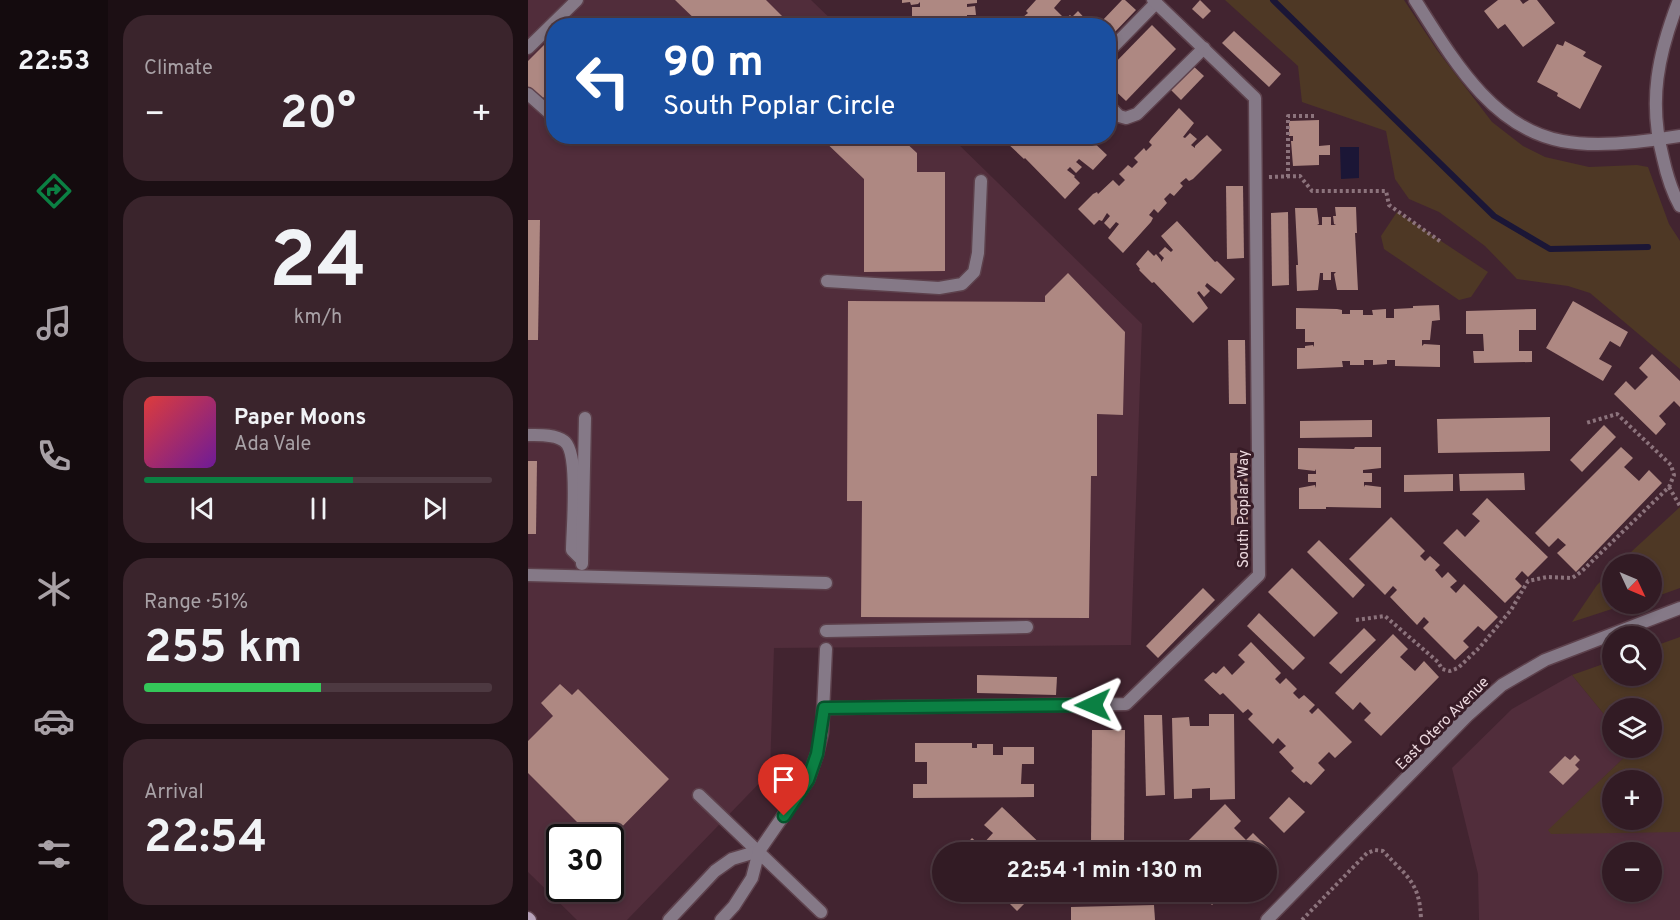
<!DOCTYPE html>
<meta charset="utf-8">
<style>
:root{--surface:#321b24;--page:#3a242c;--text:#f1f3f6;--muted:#a8a1a6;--line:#4d3941;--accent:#0b8043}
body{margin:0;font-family:Overpass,sans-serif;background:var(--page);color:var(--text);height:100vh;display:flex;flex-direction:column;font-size:22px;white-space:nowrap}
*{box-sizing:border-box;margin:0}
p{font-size:20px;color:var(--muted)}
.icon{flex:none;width:33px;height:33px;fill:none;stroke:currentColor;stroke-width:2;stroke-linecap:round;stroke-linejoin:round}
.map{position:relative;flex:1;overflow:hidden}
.panel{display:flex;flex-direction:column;gap:15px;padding:15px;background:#1c0f14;width:420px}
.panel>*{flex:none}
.top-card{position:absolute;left:18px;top:18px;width:570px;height:126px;border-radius:24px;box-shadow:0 3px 9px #0003,0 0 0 2px var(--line);background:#1a4fa0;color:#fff;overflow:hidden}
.needle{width:39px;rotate:134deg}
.buttons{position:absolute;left:1074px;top:554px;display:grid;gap:12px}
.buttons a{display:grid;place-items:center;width:60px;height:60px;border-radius:50%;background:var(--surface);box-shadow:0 3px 9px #0003,0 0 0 2px var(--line);font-size:30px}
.speed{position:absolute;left:18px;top:824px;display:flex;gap:12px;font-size:30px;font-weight:700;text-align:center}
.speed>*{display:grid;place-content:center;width:78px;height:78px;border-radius:50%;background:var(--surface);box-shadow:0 3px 9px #0003,0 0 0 2px var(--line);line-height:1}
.speed .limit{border:3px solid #111;border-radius:9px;background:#fff;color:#111}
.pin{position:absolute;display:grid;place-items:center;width:51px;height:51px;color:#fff;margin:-62px -26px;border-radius:50% 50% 50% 0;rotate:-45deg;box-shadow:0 0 6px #0007}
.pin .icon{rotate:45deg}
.me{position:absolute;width:66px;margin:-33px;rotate:269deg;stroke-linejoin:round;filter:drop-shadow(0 0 4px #0008)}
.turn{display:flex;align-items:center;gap:21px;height:126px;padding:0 18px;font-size:27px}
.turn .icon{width:78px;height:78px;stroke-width:2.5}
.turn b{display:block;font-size:42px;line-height:51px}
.big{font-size:45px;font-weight:700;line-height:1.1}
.panel .card{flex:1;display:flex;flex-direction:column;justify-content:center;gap:9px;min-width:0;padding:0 21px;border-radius:24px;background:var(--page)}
.panel .dial{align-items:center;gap:0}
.dial b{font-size:78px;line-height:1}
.song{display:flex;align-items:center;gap:18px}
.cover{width:72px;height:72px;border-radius:9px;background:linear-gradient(135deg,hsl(0 70% 55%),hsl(280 70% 35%))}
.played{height:6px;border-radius:3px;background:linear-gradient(90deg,var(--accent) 60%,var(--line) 60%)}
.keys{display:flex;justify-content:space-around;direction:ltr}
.heat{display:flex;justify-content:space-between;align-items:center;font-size:33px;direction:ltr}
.charge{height:9px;border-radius:4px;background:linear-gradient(90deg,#34c759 51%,var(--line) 0)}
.trip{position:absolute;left:404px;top:842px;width:345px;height:60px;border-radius:30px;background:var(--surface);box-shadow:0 3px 9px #0003,0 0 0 2px var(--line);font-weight:700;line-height:60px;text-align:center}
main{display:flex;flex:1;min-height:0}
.menu{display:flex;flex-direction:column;width:108px;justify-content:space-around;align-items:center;background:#140b0e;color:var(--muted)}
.menu .icon{width:42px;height:42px}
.menu .on{color:var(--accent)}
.menu b{font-size:27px;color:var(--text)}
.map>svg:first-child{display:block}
</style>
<main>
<nav class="menu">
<b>22:53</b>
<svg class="icon on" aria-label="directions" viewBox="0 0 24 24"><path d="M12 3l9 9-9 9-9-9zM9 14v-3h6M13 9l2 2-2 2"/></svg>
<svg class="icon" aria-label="music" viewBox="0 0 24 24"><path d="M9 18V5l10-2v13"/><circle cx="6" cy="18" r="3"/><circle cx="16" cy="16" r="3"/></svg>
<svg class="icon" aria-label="phone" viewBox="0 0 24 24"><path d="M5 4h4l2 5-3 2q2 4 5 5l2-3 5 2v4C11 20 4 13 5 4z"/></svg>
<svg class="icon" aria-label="climate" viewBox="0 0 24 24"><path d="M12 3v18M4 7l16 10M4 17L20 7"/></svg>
<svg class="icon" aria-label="car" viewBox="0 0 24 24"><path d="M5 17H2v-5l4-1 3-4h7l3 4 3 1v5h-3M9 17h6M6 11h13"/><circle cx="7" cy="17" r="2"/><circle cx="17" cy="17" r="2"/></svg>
<svg class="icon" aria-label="filters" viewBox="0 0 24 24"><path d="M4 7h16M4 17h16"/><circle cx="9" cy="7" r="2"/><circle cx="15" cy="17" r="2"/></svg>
</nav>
<section class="panel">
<div class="card"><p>Climate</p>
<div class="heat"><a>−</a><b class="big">20°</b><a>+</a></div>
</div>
<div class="card dial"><b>24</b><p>km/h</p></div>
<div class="card">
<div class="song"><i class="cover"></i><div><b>Paper Moons</b><p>Ada Vale</p></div></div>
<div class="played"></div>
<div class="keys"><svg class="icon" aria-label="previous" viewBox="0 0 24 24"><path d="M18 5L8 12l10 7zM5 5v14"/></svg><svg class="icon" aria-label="pause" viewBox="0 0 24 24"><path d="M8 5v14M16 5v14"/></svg><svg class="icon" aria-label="next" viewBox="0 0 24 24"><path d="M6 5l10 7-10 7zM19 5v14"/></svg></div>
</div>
<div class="card"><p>Range · 51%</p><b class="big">255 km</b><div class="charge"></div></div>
<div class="card"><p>Arrival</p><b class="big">22:54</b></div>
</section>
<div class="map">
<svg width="1152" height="920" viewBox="0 0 1152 920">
<rect width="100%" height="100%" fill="#422430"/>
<g fill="#512d3b" fill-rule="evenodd">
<path d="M 0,0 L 283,0 L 309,25 L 26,26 L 26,136 L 423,137 L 614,324 L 603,645 L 246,648 L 242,772 L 99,920 L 49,920 L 0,872 ZM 32,837 L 82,837 L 82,888 L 32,888 Z"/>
<path d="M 1044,675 L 1084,724 L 1084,747 L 1104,747 L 1105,749 L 1021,830 L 1152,832 L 1152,920 L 951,920 L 950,874 L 924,768 L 984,709 ZM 1084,852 L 1124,852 L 1124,891 L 1084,891 Z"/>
</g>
<g fill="#4e3825" fill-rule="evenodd">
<polygon points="697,0 876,0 909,50 964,122 995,146 1017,157 1061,167 1109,165 1120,167 1141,224 1152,241 1152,369 1062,293 1040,286 989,279 957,246 911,212 881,199 867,179 858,131 774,102 770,66"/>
<polygon points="869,212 960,272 943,297 931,300 856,249 853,236"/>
<polygon points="1152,507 1152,588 1124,598 1124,564 1090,564"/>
<polygon points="1084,570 1084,603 1111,603 1089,611 1087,608 1044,622 1069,585"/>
<path d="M 1152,637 L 1152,832 L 1023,834 L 1020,830 L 1105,749 L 1104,747 L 1124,747 L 1124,708 L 1084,708 L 1084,724 L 1044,675 L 1084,661 L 1084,675 L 1124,675 L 1124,647 ZM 1084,780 L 1124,780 L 1124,819 L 1084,819 Z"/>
</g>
<polygon fill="#1b1636" points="812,147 831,147 831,178 813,179"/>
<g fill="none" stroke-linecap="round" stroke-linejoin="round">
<polyline stroke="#1b1636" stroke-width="6" points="745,0 966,216 1022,249 1120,247"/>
</g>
<g fill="#ae8882">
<polygon points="147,0 238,0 264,26 174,26"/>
<polygon points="374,0 449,0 449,3 439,4 439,7 447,6 448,15 439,15 439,20 441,18 449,18 449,20 457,19 457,26 374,26 374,21 383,21 383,19 391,19 392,21 392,16 384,16 384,7 392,7 392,2 390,4 383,5 382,2 374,3"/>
<polygon points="508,0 533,0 526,8 537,19 542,15 544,17 550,11 561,23 559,26 484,26 500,13 498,11"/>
<polygon points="594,0 597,0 608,10 585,34 580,29 580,26 577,26 573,22"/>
<polygon points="672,0 683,11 675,19 664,9"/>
<polygon points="970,0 992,0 995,4 1001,0 1009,0 1027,23 995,47 977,24 970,29 956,11"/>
<polygon points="624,25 648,49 598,101 580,84 580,70"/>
<polygon points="706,31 753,74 741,87 694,43"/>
<polygon points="26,35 26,87 13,100 0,87 0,61"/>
<polygon points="1037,41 1058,52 1055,56 1074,66 1052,109 1029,96 1030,93 1009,82 1029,44 1035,46"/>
<polygon points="663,64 676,76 653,100 640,87"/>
<polygon points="651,108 666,123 655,137 657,138 662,133 669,139 663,145 667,148 667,146 679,135 694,150 665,179 661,181 658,178 652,183 655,186 646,196 642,193 636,199 639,203 630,213 626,209 621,215 625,218 623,222 595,253 580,238 591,224 588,222 582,229 576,223 582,216 579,213 574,221 571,220 566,225 550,209 565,194 569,192 570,194 585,180 591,186 597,180 591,174 600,165 604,168 610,162 606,158 616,148 618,151 624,145 621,142 623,139"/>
<polygon points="791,120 791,146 802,145 802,155 791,155 791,165 765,166 763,141 765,141 765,136 761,136 761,121"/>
<polygon points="291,136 380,136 376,141 389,153 389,172 417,172 417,271 336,272 336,179"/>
<polygon points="481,136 560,137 579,155 565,170 551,159 548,162 554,167 548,173 542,167 539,170 547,176 546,177 552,183 537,199 497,158 496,159 477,141"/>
<polygon points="698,186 715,186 716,258 699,259"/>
<polygon points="807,207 828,207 829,233 827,233 830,290 809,290 806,274 808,272 803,272 803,280 795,280 795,273 792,273 790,290 769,291 768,265 770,265 767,208 789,208 791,224 789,225 794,225 794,217 803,217 803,225 808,225 806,224 805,216 808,216"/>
<polygon points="760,212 761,285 744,286 743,213"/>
<polygon points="0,220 12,220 10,340 0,340"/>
<polygon points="649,221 687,262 689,261 707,279 693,294 679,283 677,286 682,291 676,297 671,291 669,293 680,308 665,323 626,282 624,283 611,270 612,269 608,264 620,250 626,256 628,254 633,260 633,262 636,258 631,253 637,247 643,252 645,250 633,236"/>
<polygon points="540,273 597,332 595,415 569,414 569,476 563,476 561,618 333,617 334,501 319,501 320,301 517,302 517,296"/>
<polygon points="1045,301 1100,332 1092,347 1082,341 1071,359 1084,366 1075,381 1018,348"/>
<polygon points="911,305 912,320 904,321 902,340 894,340 894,346 896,344 912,345 912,367 867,366 867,360 859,360 859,364 845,365 845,360 836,360 836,365 822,365 822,361 814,361 815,367 769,369 769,348 777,348 777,346 785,345 786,347 786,342 777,342 777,329 768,329 768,308 809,309 814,310 814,314 822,314 822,310 835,310 835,315 845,315 844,310 858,309 858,318 866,318 866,309 885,308 885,306"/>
<polygon points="1008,309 1008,330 991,330 991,351 1004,351 1004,362 946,363 945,351 956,351 955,334 938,334 938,311"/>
<polygon points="700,340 717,340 718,404 701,404"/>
<polygon points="1124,354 1152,381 1152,407 1146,401 1131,416 1138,424 1128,435 1086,394 1098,381 1107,390 1120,377 1111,368"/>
<polygon points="1022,417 1022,451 910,453 909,419"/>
<polygon points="844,420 844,437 772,438 772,421"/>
<polygon points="1076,425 1088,437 1054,472 1042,460"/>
<polygon points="827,447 853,447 853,468 835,470 835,473 844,473 844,482 836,482 836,487 837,485 853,487 853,508 798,507 798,509 771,509 771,488 787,485 788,488 788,482 780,482 780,474 788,474 788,469 787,471 770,469 770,448 826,449"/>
<polygon points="1093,447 1105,458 1096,467 1111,481 1121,470 1134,483 1048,572 1029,553 1038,545 1030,538 1021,547 1007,533"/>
<polygon points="702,453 719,453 720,525 703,525"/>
<polygon points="0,461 9,461 8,534 0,534"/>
<polygon points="996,473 997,490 932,491 931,474"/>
<polygon points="925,474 925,491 876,492 876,475"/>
<polygon points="959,498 1020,557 1000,577 994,571 987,579 994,586 977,603 915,543 929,529 937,537 952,521 944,514"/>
<polygon points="863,517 897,551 892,556 897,561 902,556 912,565 907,570 914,578 920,572 929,581 922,587 928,593 936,584 970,617 956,631 950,626 935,641 941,647 927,660 895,628 901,622 896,617 889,625 862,597 869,590 865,586 857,595 821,559"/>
<polygon points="791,540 837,585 825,598 779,552"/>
<polygon points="764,568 810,613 786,637 740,592"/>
<polygon points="675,588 687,600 630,658 618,646"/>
<polygon points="731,613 777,658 765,670 719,626"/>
<polygon points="836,628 848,640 813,674 801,663"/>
<polygon points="865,634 880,649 872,657 887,671 896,661 911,677 853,736 836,720 843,713 832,702 825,710 807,693"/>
<polygon points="723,642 753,673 747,679 752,684 758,678 769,689 765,693 771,699 776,695 787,705 781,711 784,714 790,708 824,742 807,758 801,752 790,763 797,770 783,785 778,781 776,783 763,771 766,768 751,752 758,746 750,738 745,744 720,719 725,714 720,709 715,713 695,693 692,695 676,680 685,672 688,674 696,666 704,675 717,662 710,655"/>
<polygon points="449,675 529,677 528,695 449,693"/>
<polygon points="32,684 44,695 50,689 141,779 82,839 82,837 64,837 0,773 0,741 25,716 13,703"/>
<polygon points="681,714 706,714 707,799 682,800 682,788 664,789 664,798 646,799 644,718 661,717 662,726 681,726"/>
<polygon points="616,715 634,715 637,795 618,796"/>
<polygon points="564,730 597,730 596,843 563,843"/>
<polygon points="387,743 444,743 444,748 449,748 449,744 465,744 465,755 475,755 475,747 506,747 506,764 494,764 493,784 506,784 506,797 385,798 385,784 399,784 399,762 387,762"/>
<polygon points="1047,755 1052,760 1047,765 1051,769 1035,785 1021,772 1037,756 1042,760"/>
<polygon points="761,797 777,812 756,833 741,818"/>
<polygon points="697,804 713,821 706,828 718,840 725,833 741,849 738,852 649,852"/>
<polygon points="474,807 521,852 431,852 444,838 453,846 465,833 456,825"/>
<polygon points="469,891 500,891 498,893 503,897 489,911"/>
<polygon points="556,891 620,891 620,896 557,898"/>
<polygon points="670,891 699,891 684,905"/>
<polygon points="626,905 627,920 543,920 543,907"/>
</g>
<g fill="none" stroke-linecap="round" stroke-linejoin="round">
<defs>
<g id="lane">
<polyline points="0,48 49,0"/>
<polyline points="580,52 628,3"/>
<polyline points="0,94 26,117"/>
<polyline points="580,105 591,116 598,118 609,114 676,48"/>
<polyline points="299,281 411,288 434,284 446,272 450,253 453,181"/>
<path d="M 0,435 C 11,435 27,434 36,441 C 52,452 44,529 44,550 L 54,560"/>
<polyline points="54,564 57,418"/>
<polyline points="0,575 298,583"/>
<polyline points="298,631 499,627"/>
<polyline points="171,795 293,912"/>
</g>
<g id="street">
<path d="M 887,0 C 923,56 963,128 1034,141 C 1070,148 1116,142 1152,136"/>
<path d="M 1151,0 C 1130,54 1120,101 1135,158 C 1139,176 1143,190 1152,206"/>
<polyline points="296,708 598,704 731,575 727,98 625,0"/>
<polyline points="141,920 187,871 204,859 231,851"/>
<polyline points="193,920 206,906 224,878 231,851 280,780 289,754 294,733 298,649"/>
<polyline points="739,920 939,716 974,685 1017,660 1152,608"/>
</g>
<polyline id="secondary" points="0,918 2,920"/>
</defs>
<use href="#lane" stroke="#5d414c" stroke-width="15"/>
<use href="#street" stroke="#5d414c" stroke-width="15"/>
<use href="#secondary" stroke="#5d414c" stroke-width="15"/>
<g stroke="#8c737c" stroke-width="4" stroke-dasharray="3 3" stroke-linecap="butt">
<polyline points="741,177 772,176 784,191 858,191 861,205 913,242"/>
<polyline points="760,177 760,116 789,116"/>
<polyline points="1141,487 1152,506"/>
<polyline points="828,620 857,616 910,662 914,669 922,671 930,668 952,647 983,610 1000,581 1019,577 1044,578 1053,572 1141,487 1146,475 1143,465 1089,414 1058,423"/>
<path d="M 774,920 L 839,853 L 847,850 L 855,851 C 879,877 892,882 893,920"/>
</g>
<use href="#lane" stroke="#857987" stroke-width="12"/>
<use href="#street" stroke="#857987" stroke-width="12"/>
<use href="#secondary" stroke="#b7a2ba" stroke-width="12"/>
</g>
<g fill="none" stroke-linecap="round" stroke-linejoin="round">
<defs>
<polyline id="route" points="256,816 280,780 289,754 296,708 565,705"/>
</defs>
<use href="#route" stroke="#07532c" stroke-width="15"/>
<use href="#route" stroke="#0b8043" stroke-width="10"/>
</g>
<g text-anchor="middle" stroke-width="6" stroke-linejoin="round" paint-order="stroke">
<g font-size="15" fill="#edd9df" stroke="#371b26">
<text transform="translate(715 509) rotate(-90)" y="5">South Poplar Way</text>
<text transform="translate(914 723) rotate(-45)" y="5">East Otero Avenue</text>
</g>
</g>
</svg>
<div class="buttons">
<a><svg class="needle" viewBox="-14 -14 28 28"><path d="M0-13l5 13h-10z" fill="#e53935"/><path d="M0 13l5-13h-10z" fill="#a8a1a6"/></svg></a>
<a><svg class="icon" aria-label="search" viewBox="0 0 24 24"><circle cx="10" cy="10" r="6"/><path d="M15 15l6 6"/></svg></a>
<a><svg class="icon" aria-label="layers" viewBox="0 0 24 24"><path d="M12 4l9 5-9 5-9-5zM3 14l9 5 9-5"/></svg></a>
<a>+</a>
<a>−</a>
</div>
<div class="speed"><div class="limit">30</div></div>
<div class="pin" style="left:256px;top:816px;background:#d93025"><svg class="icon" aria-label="arrive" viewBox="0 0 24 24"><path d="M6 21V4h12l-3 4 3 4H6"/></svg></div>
<svg class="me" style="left:565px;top:705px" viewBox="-20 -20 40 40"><path d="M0-17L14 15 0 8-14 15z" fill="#0b8043" stroke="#fff" stroke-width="4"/></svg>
<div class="trip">22:54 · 1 min · 130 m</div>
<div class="top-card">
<div class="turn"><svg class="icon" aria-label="left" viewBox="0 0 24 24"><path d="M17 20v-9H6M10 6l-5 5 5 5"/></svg><div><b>90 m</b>South Poplar Circle</div></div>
</div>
</div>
</main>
